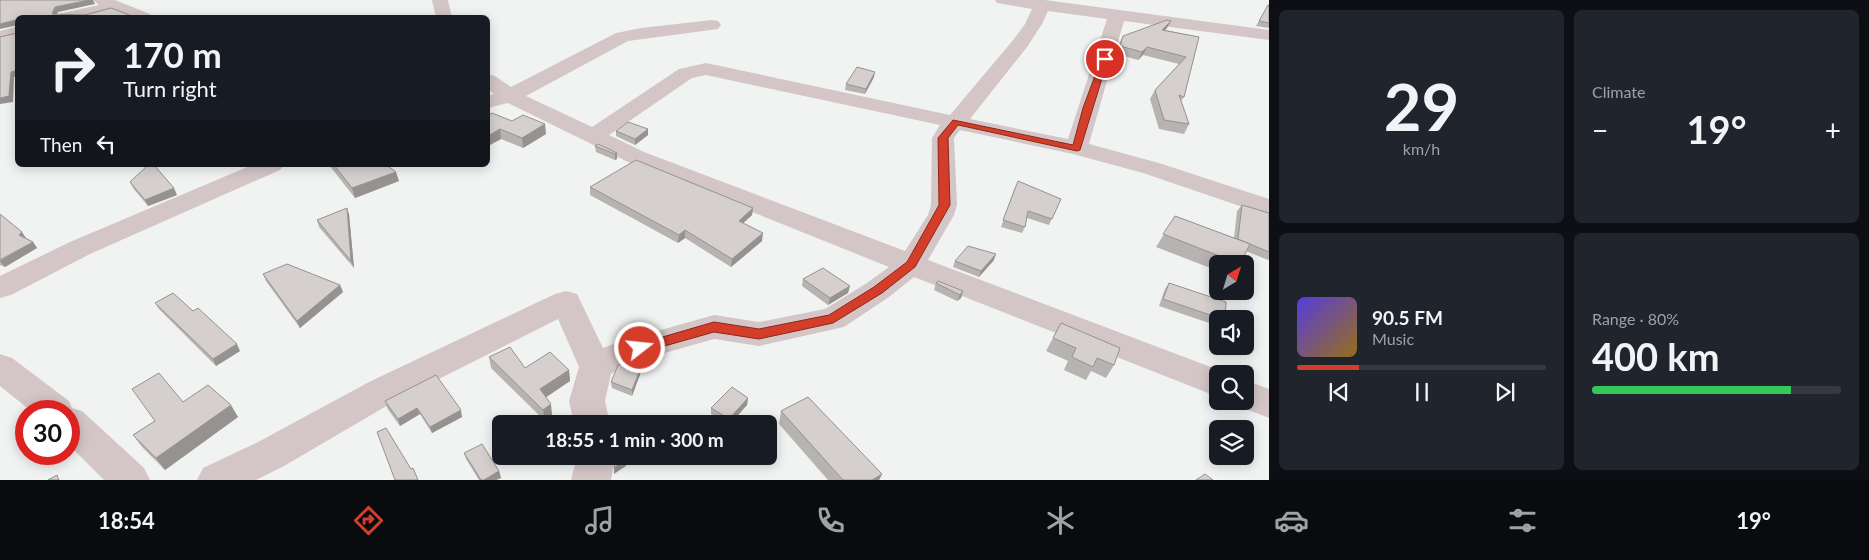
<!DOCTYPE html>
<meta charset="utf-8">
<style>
:root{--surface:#171b24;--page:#20242c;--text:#f1f3f6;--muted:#9ea1a6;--line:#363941;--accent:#d33d2a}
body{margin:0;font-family:Lato,sans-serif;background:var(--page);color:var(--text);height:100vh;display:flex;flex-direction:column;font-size:19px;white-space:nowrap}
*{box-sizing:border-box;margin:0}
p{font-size:16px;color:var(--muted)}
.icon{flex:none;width:28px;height:28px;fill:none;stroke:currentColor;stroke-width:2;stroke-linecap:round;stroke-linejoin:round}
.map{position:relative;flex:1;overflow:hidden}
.side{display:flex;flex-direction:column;gap:10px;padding:10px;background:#0d0f14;width:600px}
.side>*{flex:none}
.hud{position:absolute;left:15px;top:15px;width:475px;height:152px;border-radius:8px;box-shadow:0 2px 12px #0003;background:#171b24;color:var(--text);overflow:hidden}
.needle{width:32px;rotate:38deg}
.controls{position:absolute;left:1209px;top:255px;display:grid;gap:10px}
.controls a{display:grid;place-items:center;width:45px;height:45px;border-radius:8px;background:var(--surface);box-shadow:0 2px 12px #0003;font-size:25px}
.speed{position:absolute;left:15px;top:400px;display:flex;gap:10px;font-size:25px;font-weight:700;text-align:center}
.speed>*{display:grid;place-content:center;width:65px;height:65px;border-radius:50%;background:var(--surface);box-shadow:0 2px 12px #0003;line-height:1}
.speed .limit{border:8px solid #d22;background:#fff;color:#111}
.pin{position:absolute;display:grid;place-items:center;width:42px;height:42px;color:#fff;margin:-21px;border:2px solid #fff;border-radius:50%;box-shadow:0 1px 5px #0007}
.me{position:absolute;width:55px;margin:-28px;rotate:74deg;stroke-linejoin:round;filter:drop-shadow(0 0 4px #0008)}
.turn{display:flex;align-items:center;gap:18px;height:105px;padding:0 25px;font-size:22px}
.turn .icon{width:65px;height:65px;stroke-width:2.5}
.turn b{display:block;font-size:35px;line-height:42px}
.then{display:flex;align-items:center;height:48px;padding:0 25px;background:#0003;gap:10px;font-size:19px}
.big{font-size:38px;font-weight:700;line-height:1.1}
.side .card{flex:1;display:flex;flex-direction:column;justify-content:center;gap:8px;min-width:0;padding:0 18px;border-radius:8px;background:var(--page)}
.side .dial{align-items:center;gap:0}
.dial b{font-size:65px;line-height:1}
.song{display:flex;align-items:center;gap:15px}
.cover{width:60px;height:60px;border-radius:8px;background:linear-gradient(135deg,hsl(250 70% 55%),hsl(40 70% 35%))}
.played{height:5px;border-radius:2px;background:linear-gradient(90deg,var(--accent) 25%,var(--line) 25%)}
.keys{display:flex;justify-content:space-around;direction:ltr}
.heat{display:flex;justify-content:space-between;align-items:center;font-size:28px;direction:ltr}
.charge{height:8px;border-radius:4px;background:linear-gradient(90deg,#34c759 80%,var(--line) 0)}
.side .tiles{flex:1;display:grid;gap:10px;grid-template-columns:repeat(2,1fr)}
.trip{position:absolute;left:492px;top:415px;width:285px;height:50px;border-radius:8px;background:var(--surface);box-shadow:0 2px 12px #0003;font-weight:700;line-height:50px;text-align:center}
.tabs{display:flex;height:80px;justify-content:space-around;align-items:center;background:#090b0e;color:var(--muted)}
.tabs .icon{width:35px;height:35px}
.tabs .current{color:var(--accent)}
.tabs b{font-size:22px;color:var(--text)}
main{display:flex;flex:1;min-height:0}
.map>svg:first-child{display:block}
</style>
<main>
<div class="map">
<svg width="1269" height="480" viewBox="0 0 1269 480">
<rect width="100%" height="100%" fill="#f1f3f2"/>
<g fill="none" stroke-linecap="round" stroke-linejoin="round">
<g fill="#d4c6c6" fill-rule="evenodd">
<polygon points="93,0 115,0 150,14 152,18 129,18 113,11 87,18 56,18 58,14 99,5"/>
<polygon points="432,0 448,0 452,18 436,18"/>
<path d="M 995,0 L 1045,0 L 1269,30 L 1269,40 L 1124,21 L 1089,144 L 1159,163 L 1269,199 L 1269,216 L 1143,173 L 1073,154 L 960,130 L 954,138 L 957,205 L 954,215 L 928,260 L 1229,374 L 1218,374 L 1218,397 L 914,277 L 889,297 L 844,327 L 759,346 L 714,339 L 633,362 L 611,374 L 605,401 L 610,424 L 574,424 L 569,401 L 579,367 L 558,319 L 395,401 L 284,466 L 256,480 L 197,480 L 203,468 L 258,442 L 371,381 L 555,294 L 566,291 L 577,294 L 603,348 L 622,341 L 714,315 L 759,322 L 825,309 L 867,283 L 889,267 L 628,162 L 508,103 L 488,108 L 488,96 L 494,94 L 488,89 L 488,74 L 495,76 L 511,87 L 616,33 L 641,28 L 712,20 L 718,21 L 721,25 L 718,29 L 628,41 L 526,96 L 592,127 L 679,69 L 706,63 L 950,115 L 1014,39 L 1025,24 L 1032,9 L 997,3 ZM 1048,11 L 1107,19 L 1068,139 L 970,119 L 1027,47 L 1042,24 ZM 706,75 L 940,125 L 932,138 L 931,205 L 928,215 L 905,251 L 644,152 L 609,135 L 692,78 Z"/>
<polygon points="18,26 18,37 0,42 0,31"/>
<polygon points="252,165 284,165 280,170 90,254 11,295 0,298 0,276 70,242"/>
<polygon points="0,354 12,358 69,401 72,408 82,411 144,468 150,480 104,480 69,445 69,411 31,411 0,386"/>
<polygon points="1245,380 1269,389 1269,418 1233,404 1231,401 1245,401"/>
<polygon points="577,456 615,456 611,480 571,480"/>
</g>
</g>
<g fill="#b7b3b1">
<polygon points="1268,5 1269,5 1269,28 1256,26"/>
<polygon points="1167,28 1165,30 1199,37 1184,97 1181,101 1189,124 1184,134 1159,129 1150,99 1155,90 1179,64 1143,55 1138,60 1117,54 1119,44 1123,36"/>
<polygon points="874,77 865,94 845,90 846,84"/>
<polygon points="488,115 546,134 523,148 501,139 488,146"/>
<polygon points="616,131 648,135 635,145 616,136"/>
<polygon points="595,146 617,153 617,159 615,160 596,152"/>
<polygon points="329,165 386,165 399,181 355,198"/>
<polygon points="130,182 177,195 148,206 133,188"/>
<polygon points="590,187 753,208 752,215 743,223 762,241 731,267 685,238 678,243 590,195"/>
<polygon points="1015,187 1061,199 1049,225 1027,218 1025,227 1022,233 1001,227"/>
<polygon points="1242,205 1269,213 1269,260 1268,260 1246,251 1240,264 1218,264 1218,271 1156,247 1175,216 1234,238 1237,211"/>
<polygon points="0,214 26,238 33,242 37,248 5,267 0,265"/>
<polygon points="349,214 354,268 319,227 317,220"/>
<polygon points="994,260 979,277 953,267 955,261"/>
<polygon points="263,274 340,285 343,292 300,328 266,281"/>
<polygon points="803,279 848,293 828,305 802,286"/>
<polygon points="936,283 963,291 961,298 957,301 934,290"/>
<polygon points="1169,283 1225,319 1218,319 1218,326 1159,306 1165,289"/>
<polygon points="155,303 193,311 240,351 216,366 159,309"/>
<polygon points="1061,323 1114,365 1106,378 1091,371 1086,380 1064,370 1068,361 1046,351"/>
<polygon points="489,357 525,368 569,370 570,381 546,397 552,415 545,421 491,368"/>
<polygon points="645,361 632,396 612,388 611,382"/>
<polygon points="748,398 747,405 730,424 725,424 711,414 711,408"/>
<polygon points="385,401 462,417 432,433 420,414 400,426 387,408"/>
<polygon points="183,402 238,417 165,470 142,447 133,435"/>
<polygon points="781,411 882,474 879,480 828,480 779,424"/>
<polygon points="464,453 499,471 501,478 496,480 479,480 466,459"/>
</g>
<g fill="#959290">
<polygon points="89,0 93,0 95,4 58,12 55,18 52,14 55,7"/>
<polygon points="16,20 18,25 0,29 0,24"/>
<polygon points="1171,21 1167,28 1158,38 1162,30"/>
<polygon points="1147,47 1143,55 1138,60 1142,52"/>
<polygon points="18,70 18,76 14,77 13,102 0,104 0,98 11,72"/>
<polygon points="875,72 874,77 865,94 866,89"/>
<polygon points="545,124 546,134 523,148 522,138"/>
<polygon points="500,129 501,139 488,146 488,136"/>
<polygon points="648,129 648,135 635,145 635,139"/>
<polygon points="617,153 617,159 615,160 615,154"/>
<polygon points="396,172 399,181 355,198 352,188"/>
<polygon points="174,188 177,195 148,206 145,200"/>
<polygon points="347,208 349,214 354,268 351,261"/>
<polygon points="753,208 752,215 738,228 739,221"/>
<polygon points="685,230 685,238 678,243 679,235"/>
<polygon points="22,232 26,238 24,241 19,235"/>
<polygon points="763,233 762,241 731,267 732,259"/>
<polygon points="33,242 37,248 5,267 0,261"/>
<polygon points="996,254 994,260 979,277 981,271"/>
<polygon points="340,285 343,292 300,328 297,321"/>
<polygon points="850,286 848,293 828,305 830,298"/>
<polygon points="963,291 961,298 957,301 960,295"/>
<polygon points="237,344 240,351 216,366 213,359"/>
<polygon points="646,355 645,361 632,396 632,390"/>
<polygon points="569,370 570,381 542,400 540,389"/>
<polygon points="748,398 747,405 730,424 728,424 729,419"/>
<polygon points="551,404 552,415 545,421 543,410"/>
<polygon points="231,405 238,417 165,470 156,458"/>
<polygon points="417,408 420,414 400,426 398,419"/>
<polygon points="461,410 462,417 432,433 430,427"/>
<polygon points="626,459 626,466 614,474 614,468"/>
<polygon points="499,471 501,478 496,480 484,480"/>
<polygon points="882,474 879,480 872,480"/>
</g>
<g fill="#d5d0ce" stroke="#959290">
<polygon points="0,0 89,0 55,7 52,14 85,15 111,8 137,18 18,18 18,70 11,72 9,96 0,98 0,37 17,33 16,20 0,24"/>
<polygon points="1268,5 1269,5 1269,23 1259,21"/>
<polygon points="1167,20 1171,21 1162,30 1199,37 1184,97 1179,95 1189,124 1164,120 1155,90 1186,57 1147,47 1142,52 1120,46 1123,36"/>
<polygon points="857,67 875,72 866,89 846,84"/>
<polygon points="492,113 512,121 523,115 545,124 522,138 500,129 488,136 488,115"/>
<polygon points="628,122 648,129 635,139 616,131"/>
<polygon points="598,144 617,153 615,154 595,146"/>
<polygon points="636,160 753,208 739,221 763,233 732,259 685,230 679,235 590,187"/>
<polygon points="148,165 154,165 174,188 145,200 130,182"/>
<polygon points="334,165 386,165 396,172 352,188"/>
<polygon points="1018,181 1061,199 1052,219 1028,211 1025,227 1003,220"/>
<polygon points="1242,205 1269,213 1269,252 1238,239"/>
<polygon points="347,208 351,261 317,220"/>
<polygon points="0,214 22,232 19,235 33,242 0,260"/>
<polygon points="1175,216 1250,244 1240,264 1163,234"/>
<polygon points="968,246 996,254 981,271 955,261"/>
<polygon points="287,264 340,285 297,321 263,274"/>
<polygon points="823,268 850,286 830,298 803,279"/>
<polygon points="938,281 963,291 960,295 936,283"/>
<polygon points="1169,283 1226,302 1225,319 1222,319 1163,299"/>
<polygon points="173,293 193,311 198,308 237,344 213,359 155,303"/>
<polygon points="1061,323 1120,348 1114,365 1097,358 1093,367 1072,357 1076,348 1053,338"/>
<polygon points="510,347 525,368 550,352 569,370 540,389 551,404 543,410 489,357"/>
<polygon points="646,355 632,390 611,382 618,365 634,357"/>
<polygon points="159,373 183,402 208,385 231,405 156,458 133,435 155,421 132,389"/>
<polygon points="436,375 461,410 430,427 417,408 398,419 385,401"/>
<polygon points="732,387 748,398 729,419 711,408"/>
<polygon points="808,397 882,474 872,480 843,480 781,411"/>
<polygon points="386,428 411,469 413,468 418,480 395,480 377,432"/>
<polygon points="482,444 499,471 484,480 481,480 464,453"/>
<polygon points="616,456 623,456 626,459 614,468"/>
<polygon points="1205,474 1213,480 1196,480"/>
<polygon points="57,475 59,480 48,480"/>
</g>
<polygon fill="#d33d2a" stroke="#89281b" points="1102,57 1108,59 1080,150 1077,151 958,125 948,138 950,205 915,267 882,293 833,323 759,339 714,332 640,353 635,352 633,348 635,345 714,322 759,329 829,315 874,287 907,262 939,205 938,138 953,120 1073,145 1083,108"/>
</svg>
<div class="controls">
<a><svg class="needle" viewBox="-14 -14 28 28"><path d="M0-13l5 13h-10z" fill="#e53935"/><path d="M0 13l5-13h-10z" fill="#9ea1a6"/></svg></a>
<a><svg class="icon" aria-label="sound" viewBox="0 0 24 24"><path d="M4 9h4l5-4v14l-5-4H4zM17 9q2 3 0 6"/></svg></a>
<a><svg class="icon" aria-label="search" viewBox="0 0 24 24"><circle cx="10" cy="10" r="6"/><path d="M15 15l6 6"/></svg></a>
<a><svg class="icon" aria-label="layers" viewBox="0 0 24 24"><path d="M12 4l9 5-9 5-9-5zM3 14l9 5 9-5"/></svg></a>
</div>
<div class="speed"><div class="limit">30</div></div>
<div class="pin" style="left:1105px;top:59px;background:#d93025"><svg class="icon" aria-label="arrive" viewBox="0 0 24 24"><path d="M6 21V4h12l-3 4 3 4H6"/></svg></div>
<svg class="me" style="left:640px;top:348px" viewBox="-20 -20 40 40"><circle r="17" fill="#d33d2a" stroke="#fff" stroke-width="3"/><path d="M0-11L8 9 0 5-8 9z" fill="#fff"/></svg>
<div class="trip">18:55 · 1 min · 300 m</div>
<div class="hud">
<div class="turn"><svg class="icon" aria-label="right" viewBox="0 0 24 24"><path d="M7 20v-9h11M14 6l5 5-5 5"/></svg><div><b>170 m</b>Turn right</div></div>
<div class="then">Then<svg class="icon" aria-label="left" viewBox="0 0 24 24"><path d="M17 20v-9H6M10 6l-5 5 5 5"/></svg></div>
</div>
</div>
<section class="side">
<div class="tiles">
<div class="card dial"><b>29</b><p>km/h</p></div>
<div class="card"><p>Climate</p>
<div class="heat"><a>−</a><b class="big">19°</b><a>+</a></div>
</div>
<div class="card">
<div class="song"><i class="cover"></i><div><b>90.5 FM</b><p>Music</p></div></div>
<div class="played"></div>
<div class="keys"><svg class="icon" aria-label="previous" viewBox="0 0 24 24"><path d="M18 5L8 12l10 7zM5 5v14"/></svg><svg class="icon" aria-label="pause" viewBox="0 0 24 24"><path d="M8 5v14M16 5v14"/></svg><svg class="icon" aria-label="next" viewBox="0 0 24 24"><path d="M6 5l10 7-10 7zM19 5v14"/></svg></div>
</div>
<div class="card"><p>Range · 80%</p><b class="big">400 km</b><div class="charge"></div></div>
</div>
</section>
</main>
<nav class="tabs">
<b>18:54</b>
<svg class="icon current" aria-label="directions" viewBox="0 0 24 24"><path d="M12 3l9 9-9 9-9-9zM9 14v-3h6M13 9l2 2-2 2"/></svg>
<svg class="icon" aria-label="music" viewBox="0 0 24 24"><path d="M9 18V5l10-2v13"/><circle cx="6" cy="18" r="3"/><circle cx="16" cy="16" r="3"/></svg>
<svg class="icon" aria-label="phone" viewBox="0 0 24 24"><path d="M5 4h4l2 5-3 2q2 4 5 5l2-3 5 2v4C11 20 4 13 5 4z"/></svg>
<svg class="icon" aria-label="climate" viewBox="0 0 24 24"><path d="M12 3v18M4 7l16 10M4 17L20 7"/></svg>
<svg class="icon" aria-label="car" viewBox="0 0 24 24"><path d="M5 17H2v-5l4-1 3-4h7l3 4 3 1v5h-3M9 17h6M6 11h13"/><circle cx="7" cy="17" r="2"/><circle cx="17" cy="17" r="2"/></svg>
<svg class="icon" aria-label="filters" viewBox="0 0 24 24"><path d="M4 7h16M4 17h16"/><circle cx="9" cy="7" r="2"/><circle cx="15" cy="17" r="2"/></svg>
<b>19°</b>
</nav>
